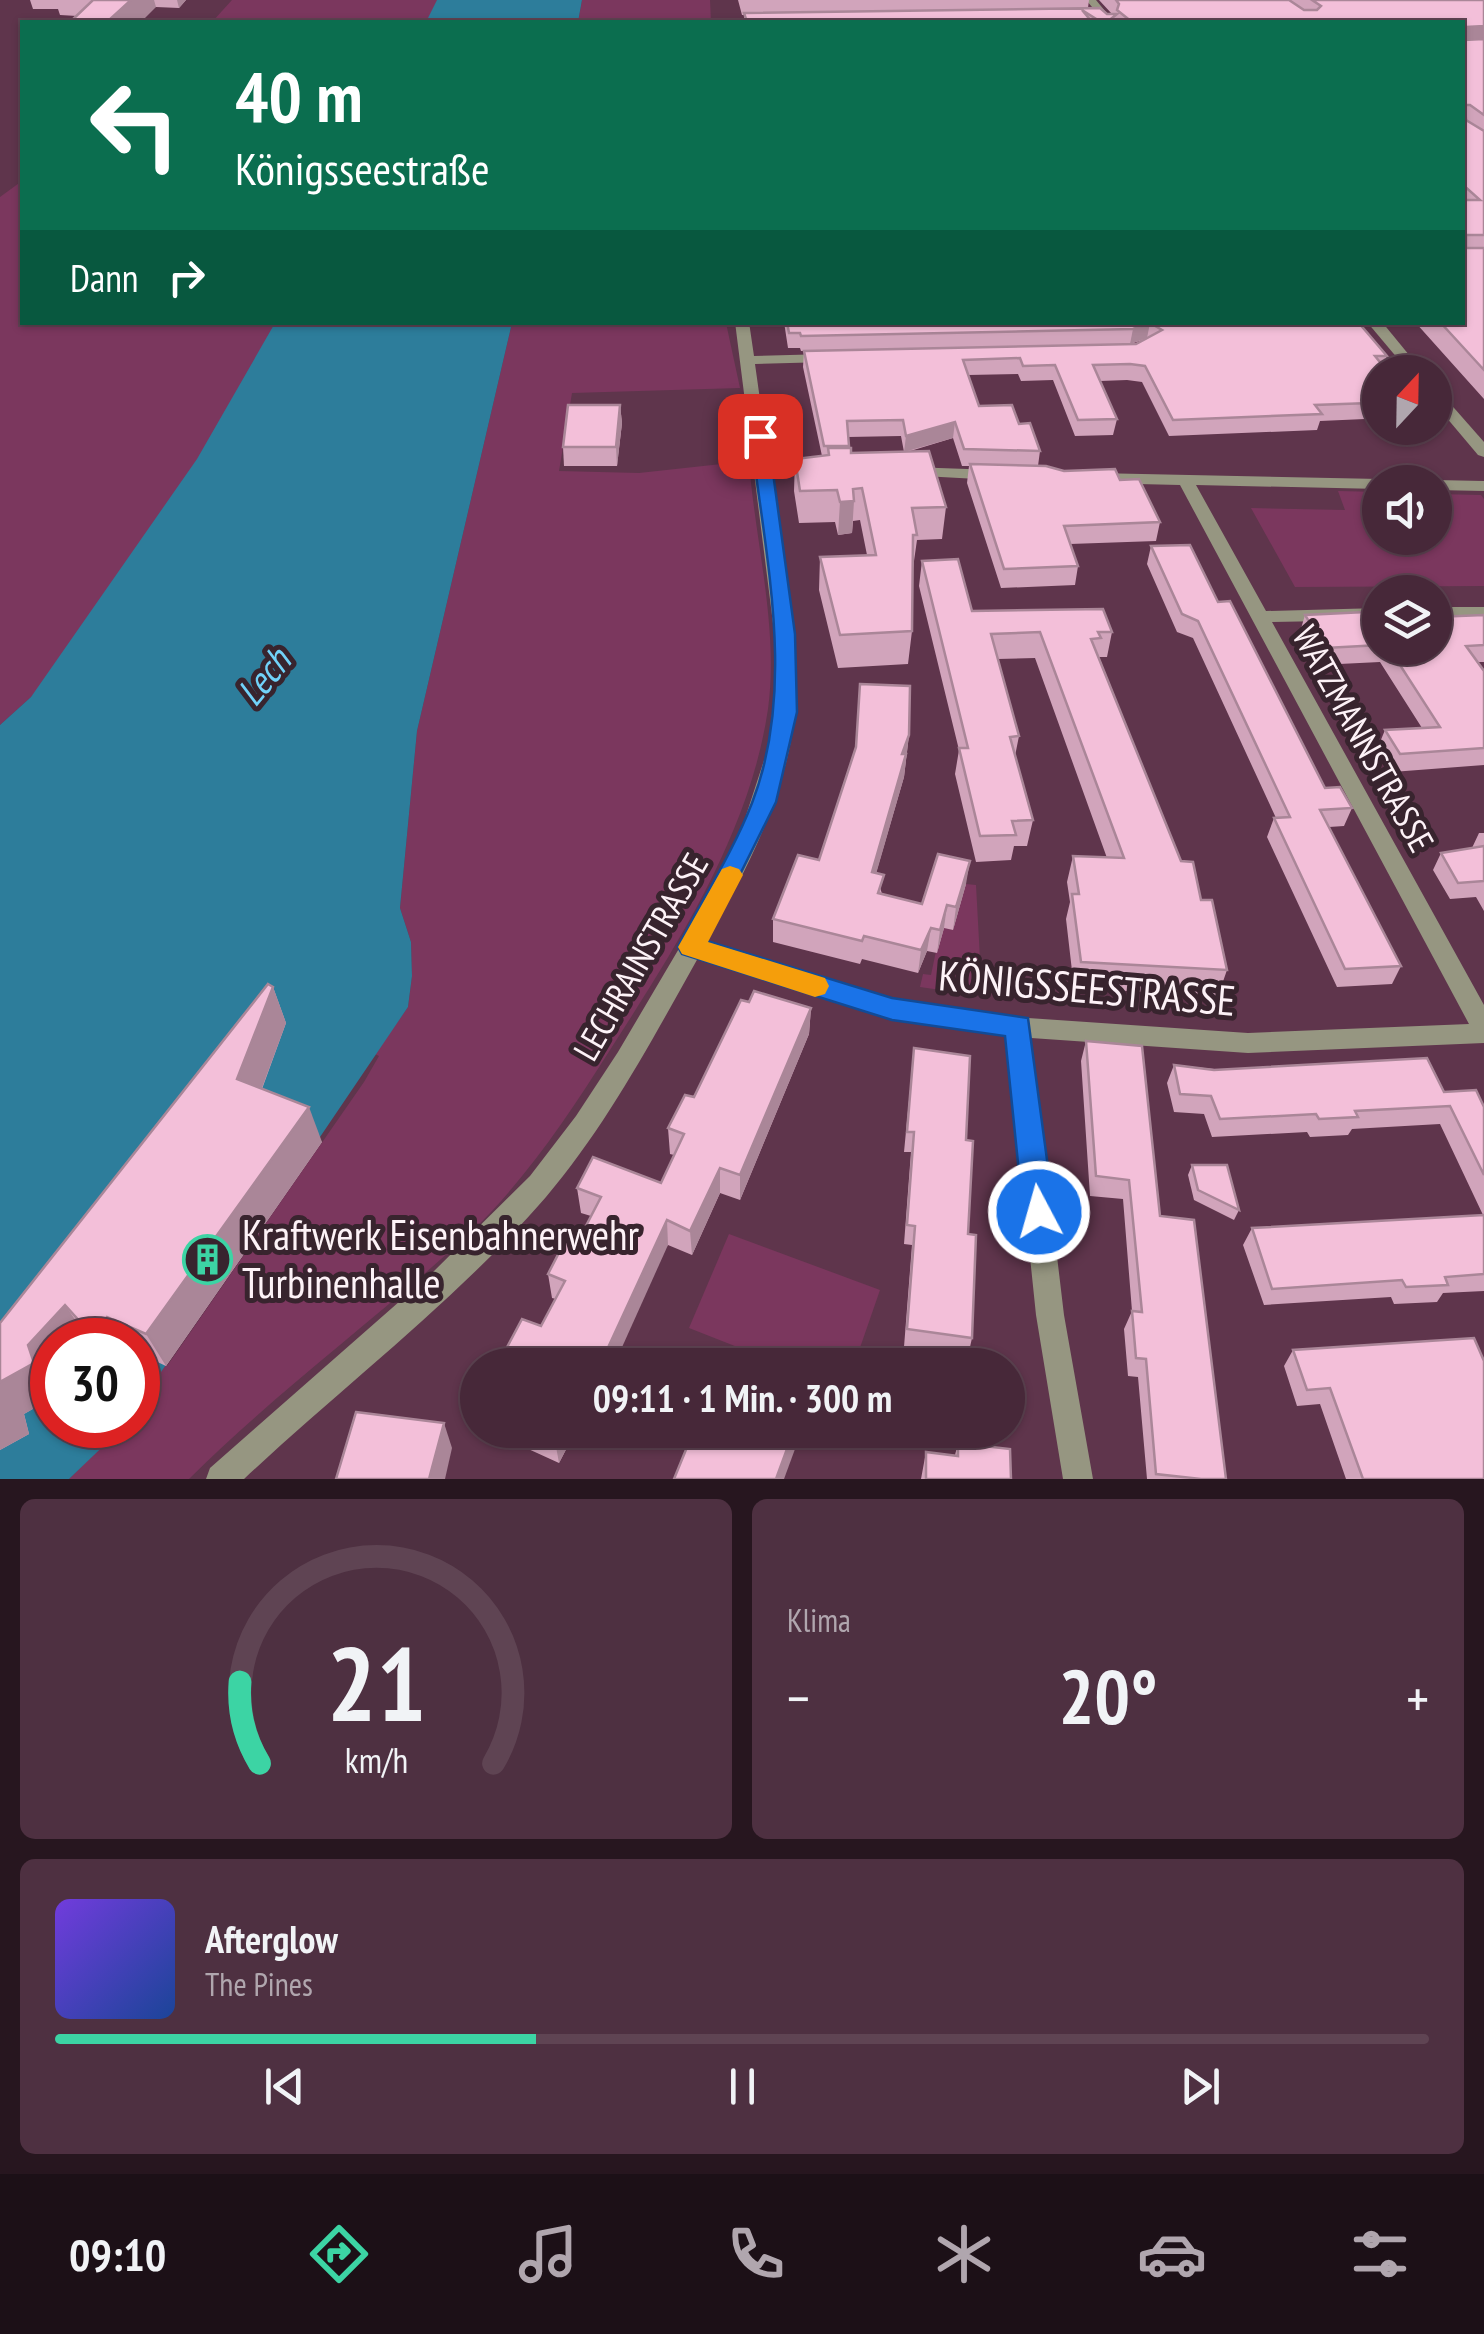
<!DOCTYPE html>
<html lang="de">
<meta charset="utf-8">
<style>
:root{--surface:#472839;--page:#4e3041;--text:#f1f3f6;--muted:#b0a6ae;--line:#5f4453;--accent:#3cd4a4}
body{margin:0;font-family:"PT Sans Narrow",sans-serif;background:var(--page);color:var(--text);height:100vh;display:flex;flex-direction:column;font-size:38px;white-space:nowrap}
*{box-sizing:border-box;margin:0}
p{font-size:32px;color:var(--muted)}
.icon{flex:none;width:55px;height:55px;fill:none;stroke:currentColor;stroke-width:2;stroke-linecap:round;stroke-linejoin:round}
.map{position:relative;height:1479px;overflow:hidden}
.details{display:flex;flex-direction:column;gap:20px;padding:20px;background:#27161f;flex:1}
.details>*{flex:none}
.top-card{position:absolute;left:20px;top:20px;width:1445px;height:305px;border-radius:0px;box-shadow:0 2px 8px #0004,0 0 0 2px var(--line);background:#0b6e4f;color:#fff;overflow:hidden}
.needle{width:65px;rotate:22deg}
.controls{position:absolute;left:1362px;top:355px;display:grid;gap:20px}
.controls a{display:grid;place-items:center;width:90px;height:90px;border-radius:50%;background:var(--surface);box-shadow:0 2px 8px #0004,0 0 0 2px var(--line);font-size:50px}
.speed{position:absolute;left:30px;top:1318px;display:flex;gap:20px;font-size:50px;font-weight:700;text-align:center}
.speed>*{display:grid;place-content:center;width:130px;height:130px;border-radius:50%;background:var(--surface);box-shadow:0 2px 8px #0004,0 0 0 2px var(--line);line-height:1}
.speed .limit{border:15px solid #d22;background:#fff;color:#111}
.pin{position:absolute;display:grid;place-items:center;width:85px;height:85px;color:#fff;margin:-42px;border-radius:20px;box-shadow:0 5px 15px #0006}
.me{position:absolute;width:110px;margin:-55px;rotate:354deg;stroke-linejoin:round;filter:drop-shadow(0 0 8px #0008)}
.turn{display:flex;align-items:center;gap:35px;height:210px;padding:0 50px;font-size:45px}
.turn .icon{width:130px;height:130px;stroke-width:2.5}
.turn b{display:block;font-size:70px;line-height:85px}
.then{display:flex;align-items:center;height:95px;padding:0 50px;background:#0003;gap:20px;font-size:38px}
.big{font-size:75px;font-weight:800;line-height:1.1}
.details .widget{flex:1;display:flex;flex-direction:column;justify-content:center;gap:15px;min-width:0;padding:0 35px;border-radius:15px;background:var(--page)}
.details .dial{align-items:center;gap:0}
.dial svg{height:260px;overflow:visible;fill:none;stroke:var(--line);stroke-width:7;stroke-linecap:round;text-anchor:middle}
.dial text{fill:var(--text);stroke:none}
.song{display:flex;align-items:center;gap:30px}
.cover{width:120px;height:120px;border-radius:15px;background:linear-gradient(135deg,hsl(260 70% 55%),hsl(220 70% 35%))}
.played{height:10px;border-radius:5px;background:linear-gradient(90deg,var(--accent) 35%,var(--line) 35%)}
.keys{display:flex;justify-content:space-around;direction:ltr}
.heat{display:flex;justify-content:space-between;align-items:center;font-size:55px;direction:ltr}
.details .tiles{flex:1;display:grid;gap:20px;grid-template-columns:1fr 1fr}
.widget:last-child{grid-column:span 2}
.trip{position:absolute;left:460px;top:1348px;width:565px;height:100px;border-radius:50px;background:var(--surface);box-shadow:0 2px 8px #0004,0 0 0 2px var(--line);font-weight:800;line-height:100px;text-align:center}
.menu{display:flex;height:160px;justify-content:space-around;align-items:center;background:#1c1017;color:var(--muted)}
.menu .icon{width:70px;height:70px}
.menu .current{color:var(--accent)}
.menu b{font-size:45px;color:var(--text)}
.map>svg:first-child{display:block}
</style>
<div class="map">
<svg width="1484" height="1479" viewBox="0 0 1484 1479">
<rect width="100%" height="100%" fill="#5f354c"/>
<g fill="#7b375e">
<polygon points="232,0 440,0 430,22 212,22"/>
<polygon points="582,0 710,0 711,22 578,22"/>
<polygon points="22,181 22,322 292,323 204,497 31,697 0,725 0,197"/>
<path d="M 512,323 L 726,323 L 740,388 L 572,393 L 559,471 L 639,473 L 749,461 C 755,542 779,628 768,709 C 750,833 676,947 610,1050 C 570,1113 527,1178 473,1230 C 381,1316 278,1390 189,1479 L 69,1479 L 123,1425 L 138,1425 L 138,1406 L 162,1365 L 167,1366 L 364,1082 L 379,1056 L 375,1054 L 408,1007 L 412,976 L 411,942 L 400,908 L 417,731 Z"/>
<polygon points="1338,491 1380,492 1380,538 1435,538 1435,494 1481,495 1484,499 1484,586 1295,587 1251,508 1345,510"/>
<polygon points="966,884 976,885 982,996 920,987 923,974 931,975 941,927 953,930"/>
<polygon points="729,1234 880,1290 854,1365 783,1365 689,1328"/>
</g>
<g fill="#2d7d9b">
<polygon points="437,0 582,0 578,22 426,22"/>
<polygon points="275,323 512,323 417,731 400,908 411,942 412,976 408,1007 138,1406 138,1340 52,1340 52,1425 123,1425 119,1431 69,1479 0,1479 0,725 31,697 197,459"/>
</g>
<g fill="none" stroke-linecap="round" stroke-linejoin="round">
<g fill="#969681" fill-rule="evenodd">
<polygon points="770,18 774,22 713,22 718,19"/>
<path d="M 735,322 L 749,322 L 754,356 L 827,354 L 834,358 L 827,362 L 755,364 L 769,464 L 821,465 L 829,470 L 821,475 L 770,474 C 779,536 792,600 796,663 C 803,764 754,857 706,942 L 892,999 L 1028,1018 L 1248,1033 L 1469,1024 L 1180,485 L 1095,483 L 1087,478 L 1095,473 L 1380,479 L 1387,482 L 1380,482 L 1380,489 L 1196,485 L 1266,611 L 1380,608 L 1380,620 L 1272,622 L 1484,1005 L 1484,1043 L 1248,1053 L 1031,1038 L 1064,1315 L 1093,1479 L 1063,1479 L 1036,1315 L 1007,1035 L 892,1019 L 698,958 C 652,1040 607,1125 546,1197 C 456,1301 344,1385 244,1479 L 206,1479 L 210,1468 L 433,1272 L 530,1176 L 576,1116 L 618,1052 L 710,896 L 738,840 L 768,748 L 778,663 Z"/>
<polygon points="910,467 996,470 1004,475 996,480 904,475 904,469"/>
<polygon points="1435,480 1484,481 1484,491 1435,490 1435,482 1429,482"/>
<rect x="1435" y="607" width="49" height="12"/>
</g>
<g fill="#969681" fill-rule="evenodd">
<polygon points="1086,0 1096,0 1114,22 1105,22"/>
<polygon points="1367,322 1382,322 1423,372 1409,372"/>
<polygon points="1435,391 1440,392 1484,442 1484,457 1478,455 1435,404"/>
</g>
</g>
<g fill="#d1a4bb" fill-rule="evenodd">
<polygon points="30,0 186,0 179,8 156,7 77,16 60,15 58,9 33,9"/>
<polygon points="738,0 1089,0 1088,8 1107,14 1112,14 1099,0 1484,0 1484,399 1415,322 1462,322 1462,22 744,22 744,15 742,15"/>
<path d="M 784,322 L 1360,322 L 1360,324 L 1387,356 L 1380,372 L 1380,428 L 1423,428 L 1420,434 L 1379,436 L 1365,419 L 1320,421 L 1317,430 L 1169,436 L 1142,382 L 1127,380 L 1100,381 L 1117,419 L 1113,435 L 1075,436 L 1053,380 L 1021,381 L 1018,374 L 968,375 L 979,406 L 1019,424 L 1040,451 L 1038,466 L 1120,480 L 1160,522 L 1156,541 L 1070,544 L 1078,566 L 1075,585 L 1001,588 L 967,483 L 969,466 L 962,466 L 953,438 L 907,452 L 946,507 L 942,539 L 917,540 L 913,568 L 912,631 L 908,664 L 838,668 L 819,590 L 820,557 L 867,555 L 860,520 L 853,521 L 852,533 L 838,535 L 835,522 L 799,523 L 794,491 L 795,459 L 822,456 L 803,367 L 804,351 L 1136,344 L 1146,339 L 1130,344 L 801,351 L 800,348 L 788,348 ZM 901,436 L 904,452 L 851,453 L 848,448 L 848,437 Z"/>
<polygon points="620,405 622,423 617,466 564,466 563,447"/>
<polygon points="1151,546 1218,602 1325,788 1352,808 1344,826 1329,827 1401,966 1392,984 1337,987 1267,837 1274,818 1276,818 1193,638 1177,632 1147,564"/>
<polygon points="922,561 972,611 1112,632 1107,657 1099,657 1181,861 1201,900 1227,970 1218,996 1074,988 1066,919 1070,902 1067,882 1073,856 1107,858 1035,658 997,659 1019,736 1015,756 1033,820 1027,846 1014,846 1011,860 976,862 955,774 959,750 919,586"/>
<polygon points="1380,613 1380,648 1435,648 1484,615 1484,662 1477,662 1484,671 1484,765 1392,772 1378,747 1385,730 1422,728 1380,662 1319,665 1300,632 1305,615"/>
<polygon points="909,735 904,777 876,873 882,894 922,904 966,884 953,930 944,928 937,953 927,951 918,973 862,959 860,964 773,942 773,919 819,860"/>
<polygon points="1479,833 1484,833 1484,911 1476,897 1450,899 1433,870 1441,853 1472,848"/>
<polygon points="273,987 286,1023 262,1089 322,1142 166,1366 138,1353 138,1340 89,1340 87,1337 52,1340 52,1398 24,1414 29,1434 0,1450 0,1382"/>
<polygon points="749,1002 811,1008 809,1034 740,1200 720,1193 692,1255 668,1245 507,1360 505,1351 541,1326 556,1299 552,1298 548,1274 576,1245 591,1216 581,1213 577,1188 661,1183 674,1155 670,1154 668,1128 694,1097"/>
<polygon points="1086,1041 1160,1216 1226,1479 1147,1479 1138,1377 1128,1376 1124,1329 1132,1311 1123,1199 1090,1196 1081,1061"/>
<polygon points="914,1048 966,1140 972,1338 968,1356 904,1347 912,1245 904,1244 911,1152 904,1152"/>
<polygon points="1174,1065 1444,1092 1484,1107 1484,1291 1443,1293 1437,1302 1394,1304 1391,1297 1264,1305 1243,1245 1252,1228 1483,1215 1440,1124 1352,1129 1348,1135 1310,1137 1307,1132 1212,1137 1204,1114 1174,1112 1167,1083"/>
<polygon points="1192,1165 1239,1210 1234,1220 1194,1200 1188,1175"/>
<polygon points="1293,1350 1484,1479 1346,1479 1320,1404 1297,1406 1284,1366"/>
<polygon points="487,1430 584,1430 579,1442 571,1440 559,1463"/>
<polygon points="958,1443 1011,1479 921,1479 926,1452 955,1455"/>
</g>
<g fill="#aa8698">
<polygon points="131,0 154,0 156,7 141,22 107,22"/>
<polygon points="177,0 186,0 179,8"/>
<polygon points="1484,26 1484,41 1462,43 1467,27"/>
<polygon points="1150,323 1147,338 1130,344 1133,329"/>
<polygon points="620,405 622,423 617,466 616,447"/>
<polygon points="955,422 953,438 904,452 906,436"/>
<polygon points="854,501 852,533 838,535 840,502"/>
<polygon points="909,735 904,777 870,895 872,872 902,754"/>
<polygon points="970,861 966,884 953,930 956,907"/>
<polygon points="947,905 944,928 937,953 940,930"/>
<polygon points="931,928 927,951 918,973 921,950"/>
<polygon points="273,987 286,1023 252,1115 237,1079"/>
<polygon points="811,1008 809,1034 740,1200 740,1175"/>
<polygon points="309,1107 322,1142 166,1366 146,1334"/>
<polygon points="720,1168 720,1193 692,1255 690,1231"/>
<polygon points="667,1220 668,1245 614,1365 600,1365"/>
<polygon points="65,1305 87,1337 85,1340 52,1340 52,1398 24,1414 29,1434 0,1450 0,1382 28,1345"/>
<polygon points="107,1317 123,1340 96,1340 93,1336"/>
<polygon points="444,1423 452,1448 445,1479 429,1479"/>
<polygon points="560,1430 569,1430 571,1440 559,1463 555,1441"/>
<polygon points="576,1430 584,1430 579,1442"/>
<polygon points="794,1430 802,1430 784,1479 776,1479"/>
</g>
<g fill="#f3bfd9" stroke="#aa8698" stroke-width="2.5">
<polygon points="93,0 131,0 107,22 70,22"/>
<polygon points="1116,0 1289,0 1304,10 1317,10 1321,6 1312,0 1484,0 1484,26 1467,27 1465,40 1484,39 1484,115 1470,105 1465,105 1466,120 1484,131 1484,235 1466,235 1466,248 1484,248 1484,370 1440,322 1462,322 1462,200 1480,200 1462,184 1462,22 1132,22 1117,10 1119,4"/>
<polygon points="1100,8 1107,14 1117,14 1107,22 1101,22 1082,10 1092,22 747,22 744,13"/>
<polygon points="787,322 1358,322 1387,356 1375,356 1388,372 1380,372 1380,415 1370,403 1315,405 1322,414 1173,420 1145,366 1130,364 1093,365 1117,419 1078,420 1055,365 1023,366 1020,358 963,360 979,406 1012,405 1019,424 1030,423 1040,451 964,449 955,422 906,436 903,420 847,421 849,446 824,446 804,351 1136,344 1162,330 1150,323 1133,329 801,336 800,333 789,333"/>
<polygon points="568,405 620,405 616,447 563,447"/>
<polygon points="828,448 851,448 851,453 929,451 946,507 912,508 917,535 913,535 912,631 840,635 820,557 876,555 862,488 853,489 854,501 840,502 837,490 800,491 795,459 829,455"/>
<polygon points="970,464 1046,466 1064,471 1115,469 1120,480 1139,479 1160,522 1064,526 1078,566 1004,569"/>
<polygon points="1190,545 1218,602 1230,601 1325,788 1340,787 1352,808 1320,810 1401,966 1345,969 1274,818 1290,817 1198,621 1182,614 1151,546"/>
<polygon points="958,559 972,611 1103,609 1112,632 1098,632 1101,638 1091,639 1181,861 1193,862 1201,900 1212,900 1227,970 1081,962 1072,894 1079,894 1073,856 1124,858 1040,632 991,634 1019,736 1010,737 1033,820 1012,821 1016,835 980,836 959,748 968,748 922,561"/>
<polygon points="1366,612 1380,613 1380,645 1325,648 1305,615"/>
<polygon points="1484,615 1484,645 1466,646 1484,671 1484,748 1400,754 1385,730 1440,727 1389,648 1435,648 1435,617"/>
<polygon points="860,684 910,686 909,735 902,754 906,754 872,872 884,875 878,893 922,904 938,854 970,861 956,907 947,905 940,930 931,928 921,950 864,936 862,941 773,919 798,855 819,860 856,747"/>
<polygon points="1484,846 1484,881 1458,883 1441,853"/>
<polygon points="268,984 273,987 237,1079 309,1107 146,1334 107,1317 93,1336 65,1305 28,1345 34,1363 0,1382 0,1323"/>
<polygon points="754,991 811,1008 740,1175 720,1168 690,1231 667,1220 600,1365 504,1365 511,1353 505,1351 522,1319 541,1326 565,1281 548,1274 565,1241 576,1245 601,1197 577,1188 593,1157 661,1183 684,1134 668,1128 685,1095 694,1097 741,1000 749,1002"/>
<polygon points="1086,1041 1142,1046 1160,1216 1194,1220 1226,1479 1201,1479 1156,1474 1146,1359 1136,1358 1132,1311 1142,1312 1129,1180 1096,1176"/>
<polygon points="914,1048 970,1056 966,1140 973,1141 968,1234 976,1235 972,1338 907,1329 915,1226 907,1225 914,1132 907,1132"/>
<polygon points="1427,1058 1444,1092 1476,1090 1484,1107 1484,1175 1450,1106 1355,1111 1358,1117 1319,1119 1316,1114 1220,1119 1211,1096 1180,1094 1174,1065 1214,1070"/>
<polygon points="1192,1165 1227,1165 1239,1210 1198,1190"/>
<polygon points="1484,1215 1484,1274 1445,1277 1448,1285 1406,1287 1402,1280 1272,1289 1252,1228"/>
<polygon points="1474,1338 1484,1361 1484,1479 1363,1479 1330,1388 1307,1390 1293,1350"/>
<polygon points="356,1412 444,1423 429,1479 336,1479"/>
<polygon points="528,1430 560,1430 555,1441"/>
<polygon points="694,1430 794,1430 776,1479 674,1479"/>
<polygon points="958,1443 1010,1449 1011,1479 926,1479 926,1452 958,1456"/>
</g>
<path fill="#1a73e8" stroke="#114b97" stroke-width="2.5" d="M 760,431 L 768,436 L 795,634 L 797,712 L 776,802 L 707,941 L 892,998 L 1028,1018 L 1054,1212 L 1050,1222 L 1039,1227 L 1028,1222 L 1023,1212 L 1005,1036 L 892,1020 L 682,954 L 678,947 C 702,900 733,852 752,803 C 797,687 765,556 751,436 Z"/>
<polygon fill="#f59e0b" points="730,866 739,869 743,875 708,942 825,978 829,986 825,994 815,997 682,954 678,947 682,940 722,869"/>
<defs>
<symbol id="building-ring" viewBox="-11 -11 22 22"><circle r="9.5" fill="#38242e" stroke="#3cd4a4" stroke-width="1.5"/><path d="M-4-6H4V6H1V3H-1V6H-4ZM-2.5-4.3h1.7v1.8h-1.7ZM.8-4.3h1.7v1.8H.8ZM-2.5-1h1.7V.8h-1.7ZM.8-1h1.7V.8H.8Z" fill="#3cd4a4"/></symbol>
</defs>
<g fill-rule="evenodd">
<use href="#building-ring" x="180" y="1232" width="55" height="55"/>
</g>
<g text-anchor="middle" stroke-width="10" stroke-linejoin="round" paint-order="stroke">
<g font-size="35" fill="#fdf2f7" stroke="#38242e">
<text transform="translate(1363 739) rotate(61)" y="12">WATZMANNSTRASSE</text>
<text transform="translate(641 957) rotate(-60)" y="12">LECHRAINSTRASSE</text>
</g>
<g font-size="38" font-style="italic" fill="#71d2f9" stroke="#38242e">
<text transform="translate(264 677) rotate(-51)" y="13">Lech</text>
</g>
<g font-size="42" fill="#fdf2f7" stroke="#38242e">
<text transform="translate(1087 988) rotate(5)" y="15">KÖNIGSSEESTRASSE</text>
</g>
<g font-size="42" fill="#fdf2f7" stroke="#38242e" text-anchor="start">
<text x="242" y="1250">Kraftwerk Eisenbahnerwehr<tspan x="242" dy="48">Turbinenhalle</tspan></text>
</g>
</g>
</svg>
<div class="controls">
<a><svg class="needle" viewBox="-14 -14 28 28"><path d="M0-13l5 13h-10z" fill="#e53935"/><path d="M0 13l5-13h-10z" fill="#b0a6ae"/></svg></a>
<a><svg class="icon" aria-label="sound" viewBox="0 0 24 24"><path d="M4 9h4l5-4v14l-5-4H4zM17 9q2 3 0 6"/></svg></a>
<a><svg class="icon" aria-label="layers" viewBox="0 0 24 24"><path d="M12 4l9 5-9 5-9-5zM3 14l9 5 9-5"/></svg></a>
</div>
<div class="speed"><div class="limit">30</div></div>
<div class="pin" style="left:760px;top:436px;background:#d93025"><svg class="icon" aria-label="arrive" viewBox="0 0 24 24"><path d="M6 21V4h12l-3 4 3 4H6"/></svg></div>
<svg class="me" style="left:1039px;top:1212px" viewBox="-20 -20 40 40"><circle r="17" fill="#1a73e8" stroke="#fff" stroke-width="3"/><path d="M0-11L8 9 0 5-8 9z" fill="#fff"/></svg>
<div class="trip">09:11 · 1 Min. · 300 m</div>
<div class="top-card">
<div class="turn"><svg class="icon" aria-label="left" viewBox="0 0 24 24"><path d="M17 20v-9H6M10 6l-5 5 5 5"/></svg><div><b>40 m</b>Königsseestraße</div></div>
<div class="then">Dann<svg class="icon" aria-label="right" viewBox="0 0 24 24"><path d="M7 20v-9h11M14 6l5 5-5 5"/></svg></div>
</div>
</div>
<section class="details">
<div class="tiles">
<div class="widget dial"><svg viewBox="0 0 100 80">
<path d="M14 69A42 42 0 1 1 86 69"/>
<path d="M14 69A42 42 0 0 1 8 44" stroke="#3cd4a4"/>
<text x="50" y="56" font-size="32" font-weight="700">21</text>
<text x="50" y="72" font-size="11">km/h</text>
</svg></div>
<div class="widget"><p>Klima</p>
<div class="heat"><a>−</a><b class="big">20°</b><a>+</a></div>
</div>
<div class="widget">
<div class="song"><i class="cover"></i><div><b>Afterglow</b><p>The Pines</p></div></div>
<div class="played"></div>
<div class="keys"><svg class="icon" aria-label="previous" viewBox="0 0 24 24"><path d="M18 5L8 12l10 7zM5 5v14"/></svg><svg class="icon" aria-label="pause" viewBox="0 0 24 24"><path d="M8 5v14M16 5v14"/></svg><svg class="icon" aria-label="next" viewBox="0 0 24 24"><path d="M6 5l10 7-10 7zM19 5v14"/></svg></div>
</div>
</div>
</section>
<nav class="menu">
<b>09:10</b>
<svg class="icon current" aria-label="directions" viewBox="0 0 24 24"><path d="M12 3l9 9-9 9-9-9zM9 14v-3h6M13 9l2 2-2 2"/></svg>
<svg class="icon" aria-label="music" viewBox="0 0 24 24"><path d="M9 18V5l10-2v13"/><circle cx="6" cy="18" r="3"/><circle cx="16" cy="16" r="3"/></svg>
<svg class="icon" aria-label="phone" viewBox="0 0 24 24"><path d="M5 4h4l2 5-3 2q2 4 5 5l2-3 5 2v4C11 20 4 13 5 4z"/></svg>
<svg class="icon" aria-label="climate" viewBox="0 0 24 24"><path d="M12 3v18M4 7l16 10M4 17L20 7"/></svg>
<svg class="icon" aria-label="car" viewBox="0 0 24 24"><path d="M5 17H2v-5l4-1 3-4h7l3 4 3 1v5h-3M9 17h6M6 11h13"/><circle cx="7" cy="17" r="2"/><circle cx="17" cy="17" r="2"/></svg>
<svg class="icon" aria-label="filters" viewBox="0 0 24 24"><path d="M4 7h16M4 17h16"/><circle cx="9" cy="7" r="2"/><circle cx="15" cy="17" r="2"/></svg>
</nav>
